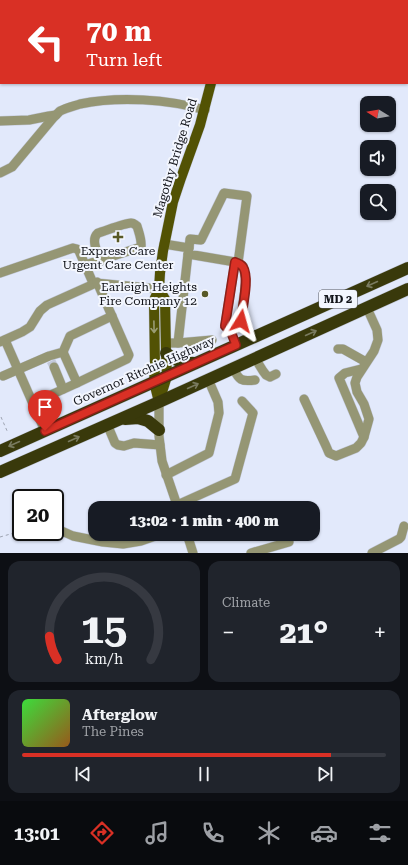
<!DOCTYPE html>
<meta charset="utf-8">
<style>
:root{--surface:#171b24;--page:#20242c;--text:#f1f3f6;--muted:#9ea1a6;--line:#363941;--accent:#d93025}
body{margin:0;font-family:"Roboto Serif",serif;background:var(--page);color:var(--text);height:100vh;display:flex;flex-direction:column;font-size:15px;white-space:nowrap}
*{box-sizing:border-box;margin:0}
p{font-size:13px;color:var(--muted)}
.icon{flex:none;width:22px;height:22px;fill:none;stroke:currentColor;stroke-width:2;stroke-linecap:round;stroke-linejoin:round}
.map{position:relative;height:553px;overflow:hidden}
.drawer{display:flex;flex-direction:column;gap:8px;padding:8px;background:#0d0f14;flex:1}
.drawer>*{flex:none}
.top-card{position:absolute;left:0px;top:0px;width:408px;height:84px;box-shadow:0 1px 3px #0004;background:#d93025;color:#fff;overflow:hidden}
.needle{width:26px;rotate:281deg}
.buttons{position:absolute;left:360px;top:96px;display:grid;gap:8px}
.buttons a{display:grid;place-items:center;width:36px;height:36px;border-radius:8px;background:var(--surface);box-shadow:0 1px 3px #0004;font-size:20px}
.speed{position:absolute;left:12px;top:489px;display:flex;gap:8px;font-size:20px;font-weight:700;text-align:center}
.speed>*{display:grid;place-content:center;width:52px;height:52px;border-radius:50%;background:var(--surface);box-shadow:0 1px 3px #0004;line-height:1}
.speed .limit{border:2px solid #111;border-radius:6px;background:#fff;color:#111}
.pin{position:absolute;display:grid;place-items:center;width:34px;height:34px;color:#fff;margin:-41px -17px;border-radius:50% 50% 50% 0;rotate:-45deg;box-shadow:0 0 4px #0007}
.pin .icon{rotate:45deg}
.me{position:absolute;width:44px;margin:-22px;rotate:8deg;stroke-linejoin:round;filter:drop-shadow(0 0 3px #0008)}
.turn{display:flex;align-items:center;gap:14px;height:84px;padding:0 20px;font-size:18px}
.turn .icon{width:52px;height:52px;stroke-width:2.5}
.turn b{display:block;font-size:28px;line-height:34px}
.big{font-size:30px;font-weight:800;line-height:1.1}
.drawer .widget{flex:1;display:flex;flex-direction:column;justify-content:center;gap:6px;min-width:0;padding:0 14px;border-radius:12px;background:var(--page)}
.drawer .dial{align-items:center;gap:0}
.dial svg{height:104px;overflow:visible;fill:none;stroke:var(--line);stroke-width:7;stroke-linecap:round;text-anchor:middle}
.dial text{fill:var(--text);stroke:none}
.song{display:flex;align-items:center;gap:12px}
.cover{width:48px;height:48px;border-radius:6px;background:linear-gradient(135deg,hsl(120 70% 55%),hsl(30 70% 35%))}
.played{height:4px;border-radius:2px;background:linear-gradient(90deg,var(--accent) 85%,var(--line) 85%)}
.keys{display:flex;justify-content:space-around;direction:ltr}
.heat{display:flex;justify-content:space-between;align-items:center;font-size:22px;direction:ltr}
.drawer .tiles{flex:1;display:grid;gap:8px;grid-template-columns:1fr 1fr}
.widget:last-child{grid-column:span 2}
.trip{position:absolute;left:88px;top:501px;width:232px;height:40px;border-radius:12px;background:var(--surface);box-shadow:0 1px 3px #0004;font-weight:800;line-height:40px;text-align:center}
.tabs{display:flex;height:64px;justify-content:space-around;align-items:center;background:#090b0e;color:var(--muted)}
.tabs .icon{width:28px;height:28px}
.tabs .selected{color:var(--accent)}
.tabs b{font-size:18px;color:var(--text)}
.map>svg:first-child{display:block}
</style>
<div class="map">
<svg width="408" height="553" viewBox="0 0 408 553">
<rect width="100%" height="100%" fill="#e2e9fb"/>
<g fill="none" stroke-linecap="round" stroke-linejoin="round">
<polyline stroke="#c3c9d9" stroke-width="9" stroke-dasharray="9 4.5" stroke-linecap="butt" points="51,361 54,367"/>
<defs>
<g id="minor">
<polyline points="143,1 143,0"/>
<polyline points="247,1 248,0"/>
<polyline points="0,121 29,120 49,116 56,115"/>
<path d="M 0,173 L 12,167 L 53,118 C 55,116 58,113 60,111 C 66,108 74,106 80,104 C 118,96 168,99 205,110"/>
<polyline points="164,244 189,248 188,254 235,262 239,263 243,266 246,280 240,327 231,331 225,326 235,262"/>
<polyline points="189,248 190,239 201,240 224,193 247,196 238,263"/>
<path d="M 85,265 L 141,247 C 142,240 139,233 137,226 C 134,224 134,223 131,223 C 125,223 105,231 98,233 C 90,240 98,253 101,261"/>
<polyline points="0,273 73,248 77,249 79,251 93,283"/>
<polyline points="5,340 45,431"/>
<polyline points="0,342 22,332 30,327 40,311 47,305 96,283 159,289"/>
<polyline points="166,343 178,343 188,254"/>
<polyline points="178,343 212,340"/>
<polyline points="338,349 343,349 366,362"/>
<polyline points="63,352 77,383"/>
<polyline points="255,358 263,371 266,375 270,377 276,374"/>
<polyline points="54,367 63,389"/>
<path d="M 233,368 C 239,380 241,382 255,380"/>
<polyline points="361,369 345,373 339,378 364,437"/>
<polyline points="3,376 49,356 63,352 70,336 112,316"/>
<polyline points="304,399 326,446 329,453 336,456 356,448 361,443 364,437 369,419 364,404 357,392 355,383 357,377 374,351 378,340 377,330 367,308"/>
<polyline points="159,402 159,436 162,461 178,508"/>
<polyline points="33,403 77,383 127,359 129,355 97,282"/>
<polyline points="107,424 115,443 118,445 124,446 134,443 160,445"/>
<polyline points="166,475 209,453 219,413 218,402 208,379"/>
<polyline points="177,505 235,479 253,413 242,401"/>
<polyline points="55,528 73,536 103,542 123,544 141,541 161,534"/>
<polyline points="187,534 193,553"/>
<polyline points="251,553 289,542"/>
<polyline points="372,553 399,539 401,537 404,526"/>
</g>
<g id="major">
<polyline points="224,1 224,0"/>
<polyline points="159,402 154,382 155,368 154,300 159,289 160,273 163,251 173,202 181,178 200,125 211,83"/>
<polyline points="159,402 167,376 166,353 165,299 159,289"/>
</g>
<g id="highway">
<path d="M 166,353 C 177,362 181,362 195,363"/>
<polyline points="125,419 138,418 148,421 159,430"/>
<polyline points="0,451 408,268"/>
<polyline points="0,472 159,402 408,289"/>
</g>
</defs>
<use href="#minor" stroke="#c1c7d7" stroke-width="10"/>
<use href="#major" stroke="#c1c7d7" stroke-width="11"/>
<use href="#highway" stroke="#c1c7d7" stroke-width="13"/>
<g stroke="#9da3b1" stroke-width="1" stroke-dasharray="3 3" stroke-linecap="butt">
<polyline points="1,417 8,433"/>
<polyline points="0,537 21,531"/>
</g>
<use href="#minor" stroke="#959674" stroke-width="9"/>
<use href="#major" stroke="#525204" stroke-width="10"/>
<use href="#highway" stroke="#39390b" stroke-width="12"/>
</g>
<defs><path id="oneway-shaft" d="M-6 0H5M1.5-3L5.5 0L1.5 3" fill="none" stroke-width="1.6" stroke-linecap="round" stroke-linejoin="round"/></defs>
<g stroke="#7a7b60">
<use href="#oneway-shaft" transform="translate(372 284) rotate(156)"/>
<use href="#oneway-shaft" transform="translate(311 333) rotate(-24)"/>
<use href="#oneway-shaft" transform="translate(193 386) rotate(-24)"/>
<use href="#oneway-shaft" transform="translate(74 439) rotate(-24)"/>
<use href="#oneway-shaft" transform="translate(14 444) rotate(156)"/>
</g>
<use stroke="#9a9c74" href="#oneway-shaft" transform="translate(154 327) rotate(89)"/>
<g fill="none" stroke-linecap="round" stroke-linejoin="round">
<defs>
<path id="route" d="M 45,431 L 236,345 L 231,332 L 225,326 L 235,262 C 238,263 241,264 243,267 C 250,278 242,308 241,321"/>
</defs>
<use href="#route" stroke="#8d1f18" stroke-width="10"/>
<use href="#route" stroke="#d93025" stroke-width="7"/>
</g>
<g fill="#585926" stroke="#f3f6fe" stroke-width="1.5">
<path d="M116 231h4v4h4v4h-4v4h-4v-4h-4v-4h4z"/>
<circle cx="205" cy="294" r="4"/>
</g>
<g text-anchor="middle" stroke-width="4" stroke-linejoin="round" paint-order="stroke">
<rect fill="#f3f6fe" stroke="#55575e" stroke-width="1" x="319" y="290" width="38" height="18" rx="3"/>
<g font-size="11" font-weight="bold" fill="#111319">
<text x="338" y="303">MD 2</text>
</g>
<g font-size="12" fill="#111319" stroke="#f3f6fe">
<text transform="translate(175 158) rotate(-73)" y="4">Magothy Bridge Road</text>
<text transform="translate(144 371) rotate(-24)" y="4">Governor Ritchie Highway</text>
</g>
<g font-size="12" fill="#111319" stroke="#f3f6fe">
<text x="118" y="255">Express Care<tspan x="118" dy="14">Urgent Care Center</tspan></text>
<text x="197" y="291" text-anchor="end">Earleigh Heights<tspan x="197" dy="14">Fire Company 12</tspan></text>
</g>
</g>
</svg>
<div class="buttons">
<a><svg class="needle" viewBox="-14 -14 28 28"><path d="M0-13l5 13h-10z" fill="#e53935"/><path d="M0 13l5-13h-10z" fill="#9ea1a6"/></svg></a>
<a><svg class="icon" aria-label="sound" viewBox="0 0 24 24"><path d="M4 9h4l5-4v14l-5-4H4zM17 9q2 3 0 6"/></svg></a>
<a><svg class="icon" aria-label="search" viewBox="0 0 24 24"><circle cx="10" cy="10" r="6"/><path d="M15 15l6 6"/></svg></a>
</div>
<div class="speed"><div class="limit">20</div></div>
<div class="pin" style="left:45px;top:431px;background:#d93025"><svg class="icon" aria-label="arrive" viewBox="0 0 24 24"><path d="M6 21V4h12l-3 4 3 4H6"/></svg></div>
<svg class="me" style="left:241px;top:321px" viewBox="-20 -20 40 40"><path d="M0-17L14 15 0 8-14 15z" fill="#d93025" stroke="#fff" stroke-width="4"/></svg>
<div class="trip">13:02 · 1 min · 400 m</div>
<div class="top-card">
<div class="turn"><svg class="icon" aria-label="left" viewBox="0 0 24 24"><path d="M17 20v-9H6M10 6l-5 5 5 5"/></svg><div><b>70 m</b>Turn left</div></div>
</div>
</div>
<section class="drawer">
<div class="tiles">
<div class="widget dial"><svg viewBox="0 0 100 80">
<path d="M14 69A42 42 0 1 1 86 69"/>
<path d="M14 69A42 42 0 0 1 8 51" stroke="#d93025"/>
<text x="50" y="56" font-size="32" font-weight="700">15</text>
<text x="50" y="72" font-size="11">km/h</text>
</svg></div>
<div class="widget"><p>Climate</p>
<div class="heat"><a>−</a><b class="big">21°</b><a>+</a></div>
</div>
<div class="widget">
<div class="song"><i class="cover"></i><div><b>Afterglow</b><p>The Pines</p></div></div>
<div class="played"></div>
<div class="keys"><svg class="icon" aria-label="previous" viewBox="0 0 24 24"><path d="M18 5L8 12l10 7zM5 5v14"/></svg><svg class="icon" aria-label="pause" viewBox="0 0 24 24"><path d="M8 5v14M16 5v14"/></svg><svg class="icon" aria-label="next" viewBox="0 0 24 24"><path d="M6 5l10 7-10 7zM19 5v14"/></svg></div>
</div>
</div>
</section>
<nav class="tabs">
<b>13:01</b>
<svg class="icon selected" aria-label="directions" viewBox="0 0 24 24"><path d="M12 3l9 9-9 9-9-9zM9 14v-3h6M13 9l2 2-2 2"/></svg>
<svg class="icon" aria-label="music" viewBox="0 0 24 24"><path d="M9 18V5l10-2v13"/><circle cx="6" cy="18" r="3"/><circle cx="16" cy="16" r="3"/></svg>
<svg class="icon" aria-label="phone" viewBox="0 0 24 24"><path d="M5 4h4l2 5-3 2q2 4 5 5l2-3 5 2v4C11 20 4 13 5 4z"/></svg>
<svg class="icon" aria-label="climate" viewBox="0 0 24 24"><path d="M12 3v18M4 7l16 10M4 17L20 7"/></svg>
<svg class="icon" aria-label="car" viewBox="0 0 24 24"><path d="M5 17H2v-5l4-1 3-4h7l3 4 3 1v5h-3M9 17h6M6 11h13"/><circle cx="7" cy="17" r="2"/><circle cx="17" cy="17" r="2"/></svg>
<svg class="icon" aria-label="filters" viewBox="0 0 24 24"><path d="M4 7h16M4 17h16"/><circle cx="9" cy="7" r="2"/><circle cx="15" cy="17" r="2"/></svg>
</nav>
